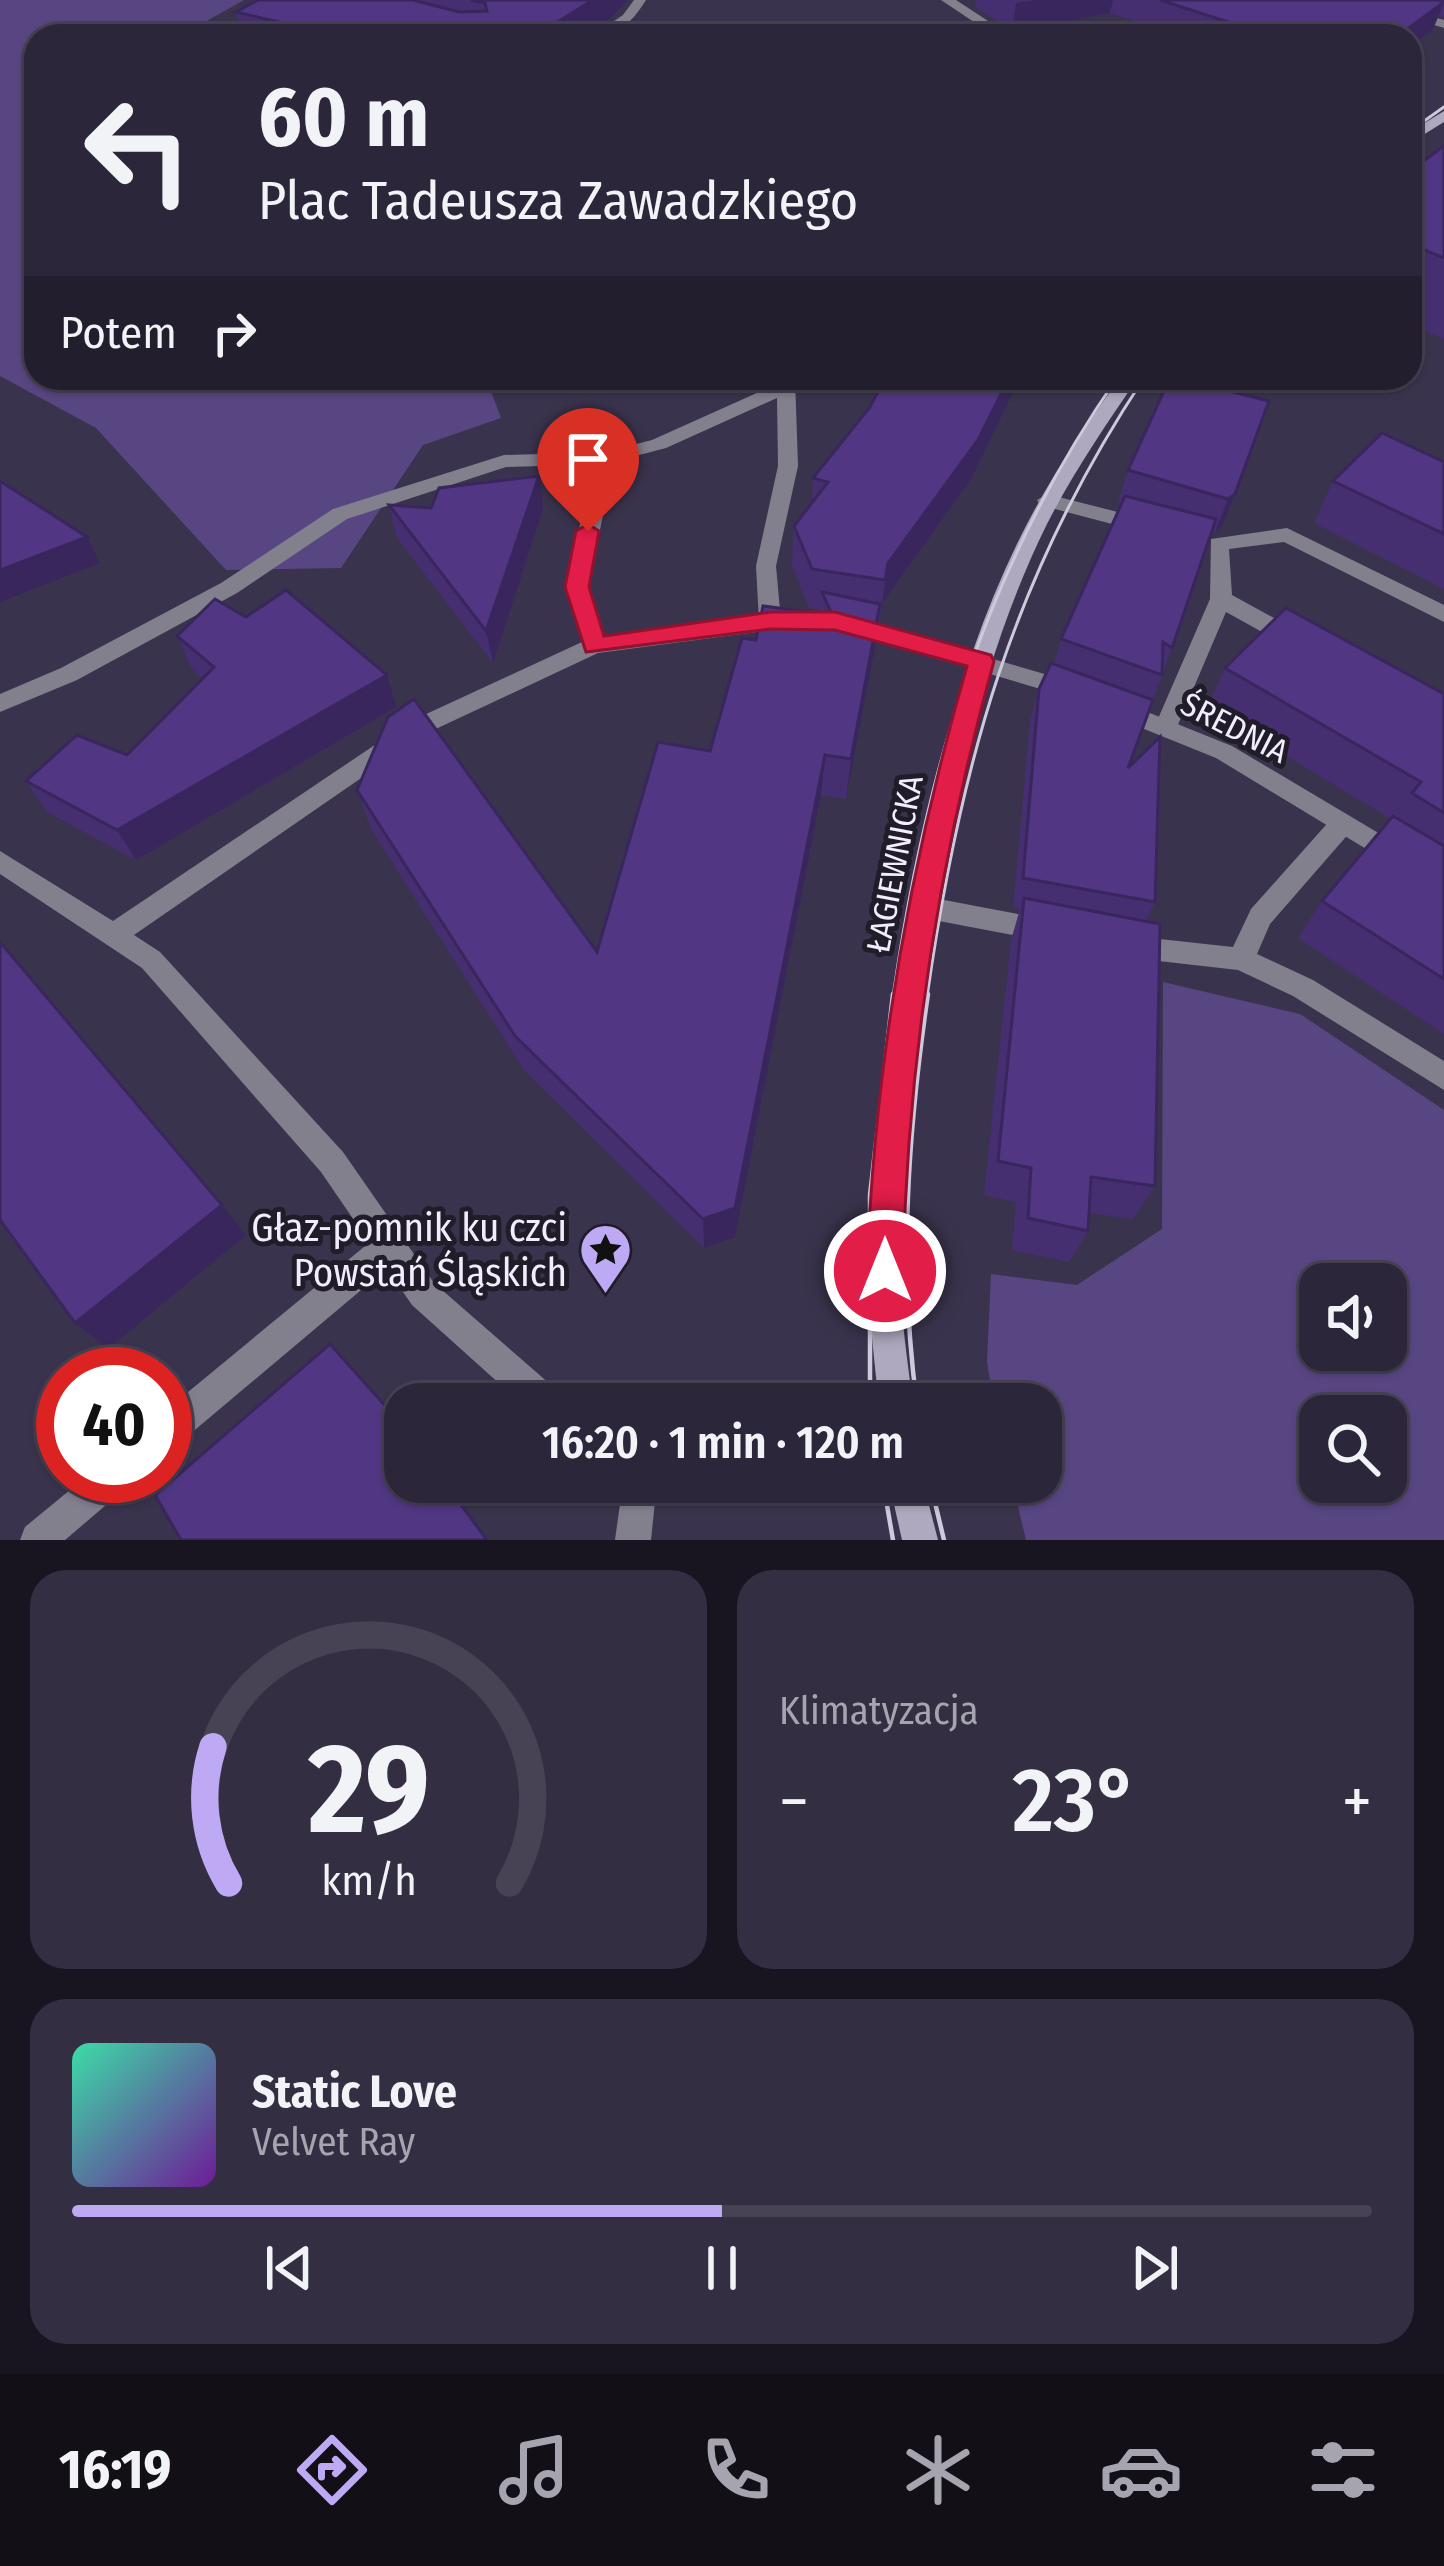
<!DOCTYPE html>
<html lang="pl">
<meta charset="utf-8">
<style>
:root{--surface:#2c263a;--page:#342e42;--text:#f1f3f6;--muted:#a6a5af;--line:#484354;--accent:#bea9f5}
body{margin:0;font-family:"Fira Sans Condensed",sans-serif;background:var(--page);color:var(--text);height:100vh;display:flex;flex-direction:column;font-size:45px;white-space:nowrap}
*{box-sizing:border-box;margin:0}
p{font-size:39px;color:var(--muted)}
.icon{flex:none;width:66px;height:66px;fill:none;stroke:currentColor;stroke-width:2;stroke-linecap:round;stroke-linejoin:round}
.map{position:relative;height:1540px;overflow:hidden}
.panel{display:flex;flex-direction:column;gap:30px;padding:30px;background:#181520;flex:1}
.panel>*{flex:none}
.hud{position:absolute;left:24px;top:24px;width:1398px;height:366px;border-radius:36px;box-shadow:0 3px 9px #0004,0 0 0 3px var(--line);background:#2c263a;color:var(--text);overflow:hidden}
.buttons{position:absolute;left:1299px;top:1263px;display:grid;gap:24px}
.buttons a{display:grid;place-items:center;width:108px;height:108px;border-radius:24px;background:var(--surface);box-shadow:0 3px 9px #0004,0 0 0 3px var(--line);font-size:60px}
.speed{position:absolute;left:36px;top:1347px;display:flex;gap:24px;font-size:60px;font-weight:700;text-align:center}
.speed>*{display:grid;place-content:center;width:156px;height:156px;border-radius:50%;background:var(--surface);box-shadow:0 3px 9px #0004,0 0 0 3px var(--line);line-height:1}
.speed .limit{border:18px solid #d22;background:#fff;color:#111}
.pin{position:absolute;display:grid;place-items:center;width:102px;height:102px;color:#fff;margin:-123px -51px;border-radius:50% 50% 50% 0;rotate:-45deg;box-shadow:0 0 12px #0007}
.pin .icon{rotate:45deg}
.me{position:absolute;width:132px;margin:-66px;rotate:0deg;stroke-linejoin:round;filter:drop-shadow(0 0 9px #0008)}
.turn{display:flex;align-items:center;gap:42px;height:252px;padding:0 36px;font-size:54px}
.turn .icon{width:156px;height:156px;stroke-width:2.5}
.turn b{display:block;font-size:84px;line-height:102px}
.then{display:flex;align-items:center;height:114px;padding:0 36px;background:#0003;gap:24px;font-size:45px}
.big{font-size:90px;font-weight:600;line-height:1.1}
.panel .tile{flex:1;display:flex;flex-direction:column;justify-content:center;gap:18px;min-width:0;padding:0 42px;border-radius:36px;background:var(--page)}
.panel .dial{align-items:center;gap:0}
.dial svg{height:312px;overflow:visible;fill:none;stroke:var(--line);stroke-width:7;stroke-linecap:round;text-anchor:middle}
.dial text{fill:var(--text);stroke:none}
.song{display:flex;align-items:center;gap:36px}
.cover{width:144px;height:144px;border-radius:18px;background:linear-gradient(135deg,hsl(160 70% 55%),hsl(280 70% 35%))}
.played{height:12px;border-radius:6px;background:linear-gradient(90deg,var(--accent) 50%,var(--line) 50%)}
.keys{display:flex;justify-content:space-around;direction:ltr}
.heat{display:flex;justify-content:space-between;align-items:center;font-size:66px;direction:ltr}
.panel .tiles{flex:1;display:grid;gap:30px;grid-template-columns:1fr 1fr}
.tile:last-child{grid-column:span 2}
.trip{position:absolute;left:384px;top:1383px;width:678px;height:120px;border-radius:36px;background:var(--surface);box-shadow:0 3px 9px #0004,0 0 0 3px var(--line);font-weight:600;line-height:120px;text-align:center}
.dock{display:flex;height:192px;justify-content:space-around;align-items:center;background:#120f17;color:var(--muted)}
.dock .icon{width:84px;height:84px}
.dock .active{color:var(--accent)}
.dock b{font-size:54px;color:var(--text)}
.map>svg:first-child{display:block}
</style>
<div class="map">
<svg width="1444" height="1540" viewBox="0 0 1444 1540">
<rect width="100%" height="100%" fill="#3a334d"/>
<g fill="#584682" fill-rule="evenodd">
<polygon points="0,0 244,0 180,36 36,36 36,378 486,378 501,418 423,445 341,568 226,570 96,428 0,376"/>
<path d="M 1163,982 L 1300,1014 L 1444,1110 L 1444,1540 L 1026,1540 L 1012,1482 L 1041,1482 L 1041,1404 L 994,1404 L 987,1362 L 991,1274 L 1077,1285 L 1162,1229 ZM 1386,1284 L 1386,1350 L 1320,1350 L 1320,1284 ZM 1386,1416 L 1386,1482 L 1320,1482 L 1320,1416 Z"/>
</g>
<g fill="none" stroke-linecap="round" stroke-linejoin="round">
<g fill="#83808e" fill-rule="evenodd">
<path d="M 634,0 L 646,0 C 633,21 619,36 592,36 L 623,15 Z"/>
<polygon points="1353,0 1373,0 1444,20 1444,28"/>
<polygon points="777,378 795,378 798,466 776,566 781,621 778,626 770,629 759,621 756,566 778,466 777,398 666,448 605,464 506,467 347,519 237,593 77,680 0,712 0,694 61,668 221,583 333,509 504,455 605,452 652,440 777,384"/>
<polygon points="1047,494 1153,521 1156,526 1146,533 1040,505 1037,500"/>
<polygon points="1287,528 1444,605 1444,622 1284,542 1229,549 1232,595 1305,635 1308,641 1297,649 1289,647 1226,612 1174,734 1158,734 1154,728 1210,599 1211,539"/>
<polygon points="1342,814 1351,817 1354,824 1351,831 1270,924 1257,954 1313,980 1444,1061 1444,1090 1293,996 1238,970 1132,958 1123,955 1119,947 1123,939 1132,936 1233,947 1251,909 1333,817"/>
<polygon points="923,896 1044,919 1053,922 1057,930 1053,938 1044,941 923,918 914,915 910,907 914,899"/>
<polygon points="387,1232 398,1237 403,1248 398,1259 177,1445 165,1450 165,1411 376,1237"/>
<polygon points="87,1476 131,1476 126,1488 65,1540 20,1540 25,1527"/>
</g>
<g fill="#83808e" fill-rule="evenodd">
<polygon points="941,0 956,0 1011,36 995,36"/>
<polygon points="605,452 615,458 588,587 602,637 793,613 804,621 801,626 598,653 425,734 134,935 160,952 343,1152 434,1283 559,1392 564,1404 522,1404 412,1305 321,1172 142,968 0,874 0,851 113,921 409,722 582,642 566,587 595,458"/>
<polygon points="845,616 1079,684 1082,690 1071,698 837,629 834,624"/>
<polygon points="1120,701 1232,746 1444,872 1444,896 1216,758 1112,716 1108,710"/>
<polygon points="623,1482 657,1482 651,1540 615,1540"/>
</g>
<g fill="#aea9be" fill-rule="evenodd">
<polygon points="1444,111 1444,122 1410,143 1410,132"/>
<path d="M 1120,378 L 1138,378 C 1105,426 1073,473 1047,524 C 973,674 944,843 922,1006 C 912,1084 900,1162 899,1241 C 898,1296 906,1350 913,1404 L 879,1404 C 873,1350 867,1295 868,1240 C 870,1162 884,1083 895,1005 C 919,842 950,672 1027,524 C 1054,472 1086,425 1120,378 Z"/>
<polygon points="889,1482 923,1482 938,1540 902,1540"/>
</g>
<g stroke="#cec9dc" stroke-width="3">
<polyline points="1410,131 1444,107"/>
<path d="M 893,997 C 926,769 985,568 1117,378"/>
<path d="M 927,997 C 960,764 1013,575 1144,378"/>
</g>
<g stroke="#cec9dc" stroke-width="4.5">
<polyline points="870,1404 870,1195 893,994"/>
<path d="M 917,1404 C 898,1267 908,1131 928,994"/>
<polyline points="883,1482 893,1540"/>
<polyline points="930,1482 944,1540"/>
</g>
</g>
<g fill="#462f71">
<polygon points="258,0 628,0 612,17 582,36 242,36 236,12"/>
<polygon points="976,0 1444,0 1444,17 1439,15 1433,29 1410,47 1410,36 1178,36 1110,13 1012,31 975,7"/>
<polygon points="1444,146 1444,339 1410,325 1410,171"/>
<polygon points="885,378 1020,378 971,479 883,602 880,619 878,619 846,799 821,795 735,1237 704,1248 524,1070 371,829 357,790 597,952 710,751 756,640 820,614 821,610 809,608 792,565 794,526 812,503 813,478 870,407"/>
<polygon points="1269,401 1222,526 1215,532 1212,531 1172,648 1128,768 1155,902 1146,921 1155,1186 1133,1219 1089,1213 1088,1231 1069,1262 1012,1250 1016,1202 984,1195 1011,940 1020,909 1013,908 1030,721 1039,689 1054,664 1061,639 1121,504 1118,503 1128,470"/>
<polygon points="1444,462 1444,589 1314,523 1333,481"/>
<polygon points="539,476 543,509 493,663 397,538 389,505 431,508"/>
<polygon points="177,636 396,707 136,860 47,812 26,781 127,755 203,678 192,669"/>
<polygon points="1225,668 1444,694 1444,1034 1298,938 1322,901 1391,819 1207,708"/>
</g>
<g fill="#39265c">
<polygon points="593,0 628,0 612,17 582,36 535,36"/>
<polygon points="1036,0 1113,0 1110,13 1012,31 1016,3"/>
<polygon points="1444,2 1433,29 1410,47 1410,36 1398,36"/>
<polygon points="1009,378 1020,378 971,479 883,602 880,619 888,563"/>
<polygon points="539,476 543,509 493,663 486,631"/>
<polygon points="1235,494 1222,526 1215,532 1228,499"/>
<polygon points="87,537 100,563 0,602 0,570"/>
<polygon points="880,604 875,646 846,799 851,759"/>
<polygon points="387,675 396,707 136,860 117,830"/>
<polygon points="825,755 821,795 735,1237 704,1248 703,1219"/>
<polygon points="222,1205 246,1235 108,1349 75,1323"/>
</g>
<g fill="#513783" stroke="#39265c" stroke-width="3">
<polygon points="258,0 413,0 459,12 487,11 485,3 471,0 593,0 535,36 338,36 236,12"/>
<polygon points="1160,0 1438,0 1444,2 1398,36 1272,36"/>
<polygon points="1444,146 1444,258 1410,244 1410,171"/>
<polygon points="885,378 1009,378 978,440 888,563 885,580 812,569 794,526 828,482 813,478 870,407"/>
<polygon points="1170,378 1178,378 1269,401 1235,494 1228,499 1128,470"/>
<polygon points="1382,433 1444,462 1444,534 1333,481"/>
<polygon points="539,476 486,631 389,505 431,508 439,488"/>
<polygon points="0,481 87,537 0,570"/>
<polygon points="1125,496 1216,519 1172,648 1163,642 1162,675 1061,639"/>
<polygon points="286,590 387,675 117,830 26,781 77,735 127,755 214,667 177,636 215,599 246,617"/>
<polygon points="822,592 880,604 851,759 825,755 735,1208 703,1219 515,1036 357,790 388,717 414,699 597,952 658,742 710,751 742,638 756,640 763,606 832,615"/>
<polygon points="1286,608 1444,694 1444,813 1412,793 1421,782 1225,668"/>
<polygon points="1051,663 1153,700 1128,768 1160,737 1155,902 1023,878 1039,689"/>
<polygon points="1393,816 1444,846 1444,979 1322,901"/>
<polygon points="1024,898 1160,924 1155,1186 1091,1177 1088,1231 1028,1218 1031,1168 998,1161"/>
<polygon points="0,942 222,1205 75,1323 0,1220"/>
<polygon points="330,1344 405,1428 405,1482 444,1482 487,1540 181,1540 155,1495"/>
</g>
<path fill="#e11d48" stroke="#92132f" stroke-width="3" d="M 588,524 L 599,531 L 589,587 L 604,636 L 770,612 L 835,612 L 991,655 L 994,661 C 939,860 907,1065 903,1271 L 898,1284 L 885,1289 L 872,1284 L 867,1271 C 874,1067 910,863 967,666 L 835,630 L 770,629 L 586,652 L 565,587 L 576,531 Z"/>
<defs>
<symbol id="sight-pin" viewBox="-11 -11 22 30"><path d="M0 17L-7.5 6A9.5 9.5 0 1 1 7.5 6Z" fill="#bea9f5" stroke="#201d29"/><path d="M0-6L1.8-2.2L6-1.7L2.9 1.2L3.7 5.4L0 3.3L-3.7 5.4L-2.9 1.2L-6-1.7L-1.8-2.2Z" fill="#111"/></symbol>
</defs>
<g fill-rule="evenodd">
<use href="#sight-pin" x="576" y="1220" width="59" height="81"/>
</g>
<g text-anchor="middle" stroke-width="10" stroke-linejoin="round" paint-order="stroke">
<g font-size="33" fill="#f1edfe" stroke="#201d29">
<text transform="translate(1235 727) rotate(27)" y="12">ŚREDNIA</text>
<text transform="translate(894 864) rotate(-79)" y="12">ŁAGIEWNICKA</text>
</g>
<g font-size="39" fill="#f1edfe" stroke="#201d29" text-anchor="end">
<text x="567" y="1241">Głaz-pomnik ku czci<tspan x="567" dy="45">Powstań Śląskich</tspan></text>
</g>
</g>
</svg>
<div class="buttons">
<a><svg class="icon" aria-label="sound" viewBox="0 0 24 24"><path d="M4 9h4l5-4v14l-5-4H4zM17 9q2 3 0 6"/></svg></a>
<a><svg class="icon" aria-label="search" viewBox="0 0 24 24"><circle cx="10" cy="10" r="6"/><path d="M15 15l6 6"/></svg></a>
</div>
<div class="speed"><div class="limit">40</div></div>
<div class="pin" style="left:588px;top:531px;background:#d93025"><svg class="icon" aria-label="arrive" viewBox="0 0 24 24"><path d="M6 21V4h12l-3 4 3 4H6"/></svg></div>
<svg class="me" style="left:885px;top:1271px" viewBox="-20 -20 40 40"><circle r="17" fill="#e11d48" stroke="#fff" stroke-width="3"/><path d="M0-11L8 9 0 5-8 9z" fill="#fff"/></svg>
<div class="trip">16:20 · 1 min · 120 m</div>
<div class="hud">
<div class="turn"><svg class="icon" aria-label="left" viewBox="0 0 24 24"><path d="M17 20v-9H6M10 6l-5 5 5 5"/></svg><div><b>60 m</b>Plac Tadeusza Zawadzkiego</div></div>
<div class="then">Potem<svg class="icon" aria-label="right" viewBox="0 0 24 24"><path d="M7 20v-9h11M14 6l5 5-5 5"/></svg></div>
</div>
</div>
<section class="panel">
<div class="tiles">
<div class="tile dial"><svg viewBox="0 0 100 80">
<path d="M14 69A42 42 0 1 1 86 69"/>
<path d="M14 69A42 42 0 0 1 10 34" stroke="#bea9f5"/>
<text x="50" y="56" font-size="32" font-weight="700">29</text>
<text x="50" y="72" font-size="11">km/h</text>
</svg></div>
<div class="tile"><p>Klimatyzacja</p>
<div class="heat"><a>−</a><b class="big">23°</b><a>+</a></div>
</div>
<div class="tile">
<div class="song"><i class="cover"></i><div><b>Static Love</b><p>Velvet Ray</p></div></div>
<div class="played"></div>
<div class="keys"><svg class="icon" aria-label="previous" viewBox="0 0 24 24"><path d="M18 5L8 12l10 7zM5 5v14"/></svg><svg class="icon" aria-label="pause" viewBox="0 0 24 24"><path d="M8 5v14M16 5v14"/></svg><svg class="icon" aria-label="next" viewBox="0 0 24 24"><path d="M6 5l10 7-10 7zM19 5v14"/></svg></div>
</div>
</div>
</section>
<nav class="dock">
<b>16:19</b>
<svg class="icon active" aria-label="directions" viewBox="0 0 24 24"><path d="M12 3l9 9-9 9-9-9zM9 14v-3h6M13 9l2 2-2 2"/></svg>
<svg class="icon" aria-label="music" viewBox="0 0 24 24"><path d="M9 18V5l10-2v13"/><circle cx="6" cy="18" r="3"/><circle cx="16" cy="16" r="3"/></svg>
<svg class="icon" aria-label="phone" viewBox="0 0 24 24"><path d="M5 4h4l2 5-3 2q2 4 5 5l2-3 5 2v4C11 20 4 13 5 4z"/></svg>
<svg class="icon" aria-label="climate" viewBox="0 0 24 24"><path d="M12 3v18M4 7l16 10M4 17L20 7"/></svg>
<svg class="icon" aria-label="car" viewBox="0 0 24 24"><path d="M5 17H2v-5l4-1 3-4h7l3 4 3 1v5h-3M9 17h6M6 11h13"/><circle cx="7" cy="17" r="2"/><circle cx="17" cy="17" r="2"/></svg>
<svg class="icon" aria-label="filters" viewBox="0 0 24 24"><path d="M4 7h16M4 17h16"/><circle cx="9" cy="7" r="2"/><circle cx="15" cy="17" r="2"/></svg>
</nav>
